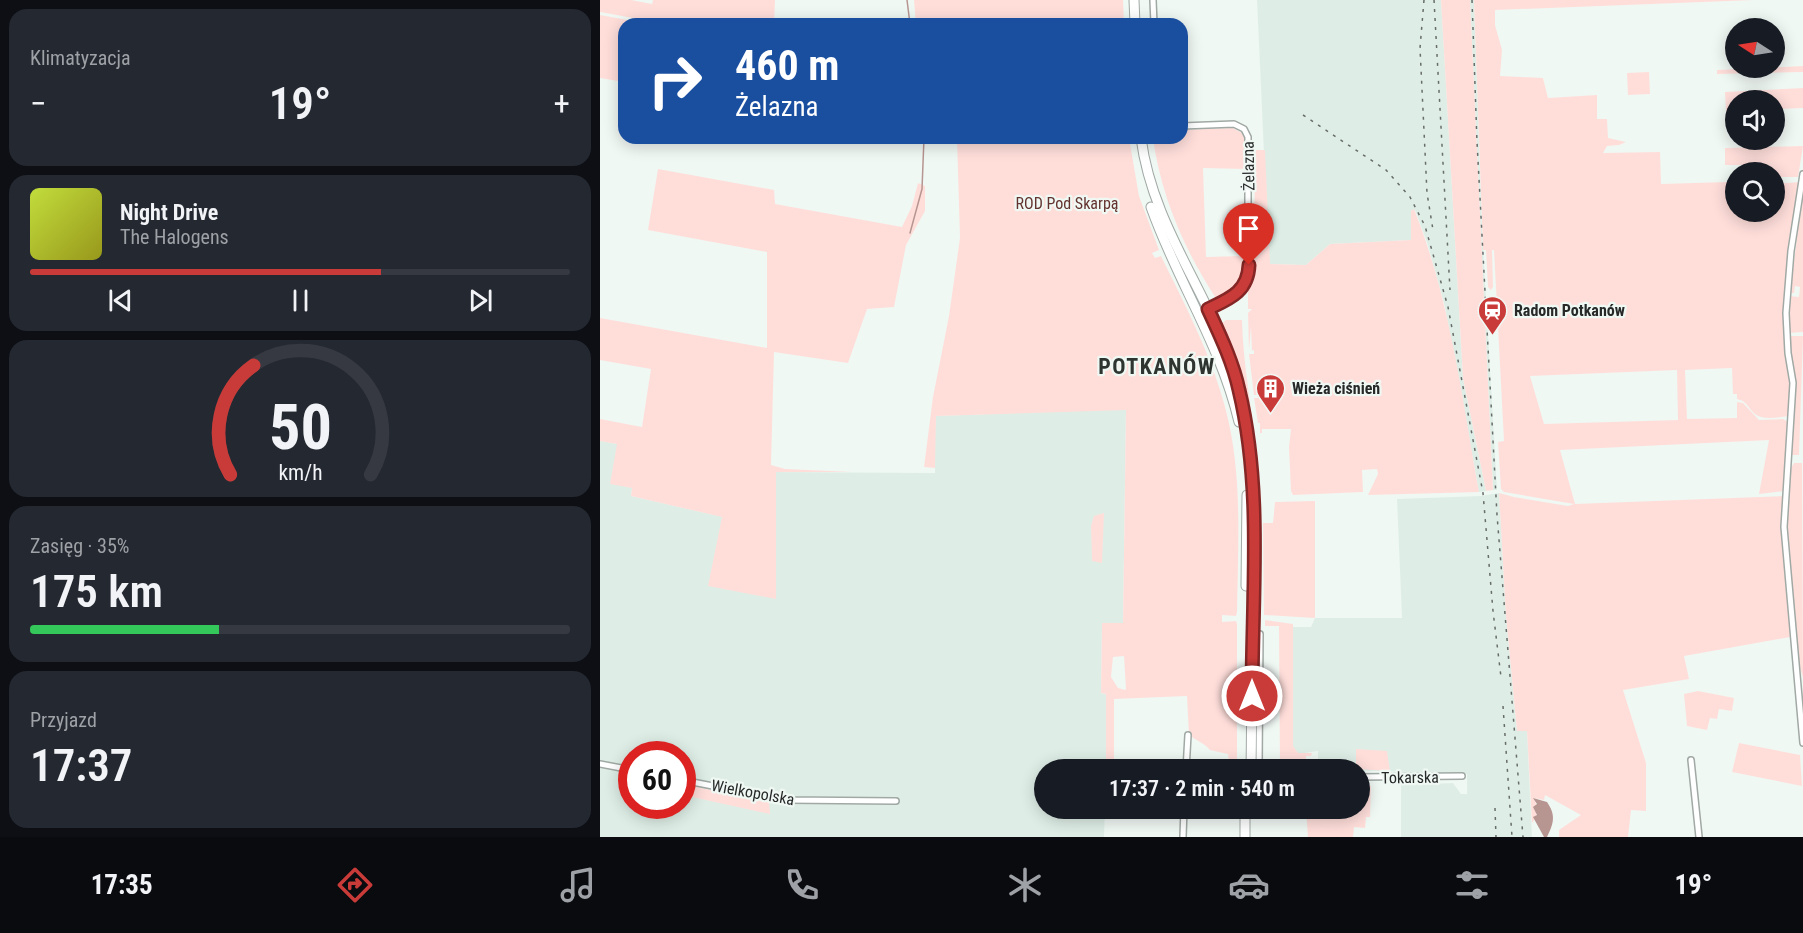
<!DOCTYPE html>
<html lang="pl">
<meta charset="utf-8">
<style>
:root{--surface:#171b24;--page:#242831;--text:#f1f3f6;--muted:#9ea1a6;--line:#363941;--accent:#c93b39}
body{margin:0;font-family:"Roboto Condensed",sans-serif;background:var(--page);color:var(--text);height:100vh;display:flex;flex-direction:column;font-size:22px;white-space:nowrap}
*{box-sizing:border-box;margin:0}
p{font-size:20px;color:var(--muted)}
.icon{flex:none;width:33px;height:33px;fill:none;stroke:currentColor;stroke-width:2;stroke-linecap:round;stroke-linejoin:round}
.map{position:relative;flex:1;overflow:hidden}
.panel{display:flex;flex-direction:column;gap:9px;padding:9px;background:#0d0f14;width:600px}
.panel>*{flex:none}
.top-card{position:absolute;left:18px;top:18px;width:570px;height:126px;border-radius:18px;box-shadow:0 3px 15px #0003;background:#1a4fa0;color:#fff;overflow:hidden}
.needle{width:39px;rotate:282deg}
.buttons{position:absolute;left:1125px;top:18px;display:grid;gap:12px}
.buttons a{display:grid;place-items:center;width:60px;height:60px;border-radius:50%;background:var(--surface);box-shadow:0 3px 15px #0003;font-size:30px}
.speed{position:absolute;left:18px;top:741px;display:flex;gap:12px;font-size:30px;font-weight:700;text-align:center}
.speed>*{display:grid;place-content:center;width:78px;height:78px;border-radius:50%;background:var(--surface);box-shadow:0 3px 15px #0003;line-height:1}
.speed .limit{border:9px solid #d22;background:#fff;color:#111}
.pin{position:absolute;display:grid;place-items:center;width:51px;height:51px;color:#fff;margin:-62px -26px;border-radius:50% 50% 50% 0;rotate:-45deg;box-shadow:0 0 6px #0007}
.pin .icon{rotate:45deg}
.me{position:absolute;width:66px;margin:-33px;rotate:0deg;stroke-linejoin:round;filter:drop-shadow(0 0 4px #0008)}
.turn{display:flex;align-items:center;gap:21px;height:126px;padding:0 18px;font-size:27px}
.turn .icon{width:78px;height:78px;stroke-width:2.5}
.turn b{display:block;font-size:42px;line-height:51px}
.big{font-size:45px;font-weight:600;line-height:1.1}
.panel .tile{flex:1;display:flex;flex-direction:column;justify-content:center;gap:9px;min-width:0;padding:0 21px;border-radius:18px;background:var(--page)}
.panel .dial{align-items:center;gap:0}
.dial svg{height:156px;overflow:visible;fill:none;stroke:var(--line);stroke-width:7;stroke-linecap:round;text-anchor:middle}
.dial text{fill:var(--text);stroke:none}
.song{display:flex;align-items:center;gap:18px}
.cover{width:72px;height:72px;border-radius:9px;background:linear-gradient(135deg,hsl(70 70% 55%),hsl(60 70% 35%))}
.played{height:6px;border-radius:3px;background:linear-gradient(90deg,var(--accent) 65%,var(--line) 65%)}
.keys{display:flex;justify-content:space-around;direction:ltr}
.heat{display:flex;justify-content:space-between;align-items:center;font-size:33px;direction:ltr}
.charge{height:9px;border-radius:4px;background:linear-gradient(90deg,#34c759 35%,var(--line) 0)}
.trip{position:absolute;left:434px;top:759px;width:336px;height:60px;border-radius:30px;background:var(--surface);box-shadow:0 3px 15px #0003;font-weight:600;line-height:60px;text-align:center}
.tabs{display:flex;height:96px;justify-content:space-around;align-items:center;background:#090b0e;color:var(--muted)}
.tabs .icon{width:42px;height:42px}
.tabs .current{color:var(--accent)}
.tabs b{font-size:27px;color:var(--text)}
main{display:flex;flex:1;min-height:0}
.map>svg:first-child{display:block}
</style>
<main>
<section class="panel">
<div class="tile"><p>Klimatyzacja</p>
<div class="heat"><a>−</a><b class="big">19°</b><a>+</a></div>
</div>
<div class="tile">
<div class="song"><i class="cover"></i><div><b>Night Drive</b><p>The Halogens</p></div></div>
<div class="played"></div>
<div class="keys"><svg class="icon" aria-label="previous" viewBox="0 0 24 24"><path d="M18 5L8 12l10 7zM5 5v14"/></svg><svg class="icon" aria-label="pause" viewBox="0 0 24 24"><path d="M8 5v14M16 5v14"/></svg><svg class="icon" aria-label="next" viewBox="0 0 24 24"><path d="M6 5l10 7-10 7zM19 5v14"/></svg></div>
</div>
<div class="tile dial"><svg viewBox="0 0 100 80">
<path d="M14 69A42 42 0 1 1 86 69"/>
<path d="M14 69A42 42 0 0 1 26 13" stroke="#c93b39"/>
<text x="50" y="56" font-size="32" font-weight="700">50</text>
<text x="50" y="72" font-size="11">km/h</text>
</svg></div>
<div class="tile"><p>Zasięg · 35%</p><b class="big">175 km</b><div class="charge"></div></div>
<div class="tile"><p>Przyjazd</p><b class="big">17:37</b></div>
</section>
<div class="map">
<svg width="1203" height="837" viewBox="0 0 1203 837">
<rect width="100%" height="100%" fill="#f0f8f4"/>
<g fill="#deeee6" fill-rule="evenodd">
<polygon points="657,0 841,0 863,378 886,491 879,492 845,307 828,245 815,210 811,211 811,240 730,244 706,265 669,264"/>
<polygon points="870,0 874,0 882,231 897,490 893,490"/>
<path d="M 526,409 L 523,623 L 502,624 L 501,693 L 506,694 L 506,769 L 444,770 L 444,808 L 505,809 L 504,837 L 0,837 L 0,441 L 17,444 L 32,488 L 31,496 L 123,517 L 176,472 L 335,473 L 335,416 ZM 32,754 L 82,754 L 82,806 L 32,806 Z"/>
<polygon points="899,493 906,616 917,731 927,731 932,837 801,837 801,785 853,783 861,794 867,794 867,774 718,769 718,751 698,754 693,747 693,627 711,627 715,618 802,618 797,499 881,496"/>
</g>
<g fill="#ffdeda" fill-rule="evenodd">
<polygon points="0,0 31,0 52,4 53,0 175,0 174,24 66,24 0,12"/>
<polygon points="314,0 523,0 524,24 316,24"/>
<polygon points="841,0 870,0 893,490 886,491 863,378"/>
<path d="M 874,0 L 1153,0 L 895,10 L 895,25 L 902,50 L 900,76 L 943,78 L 948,98 L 997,95 L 997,119 L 1007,119 L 1008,138 L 1026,142 L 1019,145 L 1007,146 L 1003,153 L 1060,152 L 1061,184 L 1128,182 L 1130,186 L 1135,186 L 1136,212 L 1174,212 L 1175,184 L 1199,182 L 1185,284 L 1184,315 L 1191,380 L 1188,380 L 1190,383 L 1189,416 C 1179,417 1164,421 1155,414 C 1148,408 1147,401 1137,399 L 1137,394 L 1133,394 L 1132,368 L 1085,370 L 1087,419 L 1137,418 L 1137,402 L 1143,403 L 1159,420 L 1183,419 L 1188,422 L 1185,491 L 1159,494 L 1169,440 L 960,450 L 975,504 L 1184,496 L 1181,515 L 1190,637 L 1084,656 L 1089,679 L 1023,690 L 1046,763 L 1046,811 L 1031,810 L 1028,837 L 959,837 L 959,830 L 981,815 L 945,795 L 944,800 L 934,798 C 938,807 938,817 932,823 L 927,731 L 917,731 L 906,616 L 899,493 L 914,497 L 968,506 L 974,504 L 904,492 L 901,489 L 898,442 L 904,441 L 894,250 L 892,250 L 893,287 L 891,290 L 888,287 L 886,250 L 883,250 ZM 1077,370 L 1078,420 L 944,424 L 930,376 Z"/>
<polygon points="0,15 50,24 24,24 24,82 0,78"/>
<polygon points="1203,66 1203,72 1117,74 1117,70"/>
<polygon points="1049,72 1050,94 1028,95 1027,73"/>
<polygon points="1203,88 1203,108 1175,109 1174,100 1136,100 1135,110 1126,111 1125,92"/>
<path d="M 633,128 L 642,133 L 644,137 L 645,169 L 603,168 L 606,257 L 643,256 L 643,252 L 646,252 C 646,280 643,288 617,300 C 585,251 561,197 553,138 L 582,138 L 582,130 Z"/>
<path d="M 357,138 L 529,138 L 539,196 L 559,250 L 552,253 L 555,258 L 561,256 C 585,305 611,354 625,407 C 643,473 638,544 637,612 L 636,616 L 622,615 L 622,622 L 636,621 L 637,624 L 637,769 L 630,769 L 628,754 L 610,750 C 604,743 597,741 589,735 L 587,696 L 514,699 L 514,769 L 506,769 L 506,694 L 501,693 L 502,623 L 523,623 L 526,410 L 336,416 L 335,468 L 324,467 L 333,397 L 349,316 L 360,238 ZM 524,656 L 526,689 L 525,690 L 518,688 L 511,677 L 513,657 Z"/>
<polygon points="1203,146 1198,177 1175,177 1174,172 1155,172 1155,165 1125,165 1125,148"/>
<path d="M 655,150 L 665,150 L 670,264 L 706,265 L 730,244 L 811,240 L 811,211 L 814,209 C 850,299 862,397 879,492 L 768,495 L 778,474 L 777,469 L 762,470 L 763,492 L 693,495 L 691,491 L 689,447 L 691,429 L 662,429 L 662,433 L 660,433 L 660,423 L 658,423 L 654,398 L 658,398 L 657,395 L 654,395 L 649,354 L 654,354 L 654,350 L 652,351 L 651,327 L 649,350 L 648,313 L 652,309 L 648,309 L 648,290 L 654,270 Z"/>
<polygon points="58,169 174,190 175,204 302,227 312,206 318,183 325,186 325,211 306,245 294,307 267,309 248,363 174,352 171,465 185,469 252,472 176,472 176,599 108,586 122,517 31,496 32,488 10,484 17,444 0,441 0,419 42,427 51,369 0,360 0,318 167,348 167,252 48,230"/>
<polygon points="1203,190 1203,332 1189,333 1189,296 1199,297 1200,287 1195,286 1194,293 1190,293"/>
<path d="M 626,320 L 642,320 C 643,367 653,412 656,458 C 658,510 659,562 658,614 L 656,612 L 655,487 L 634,355 L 621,324 Z"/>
<polygon points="1188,336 1203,336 1199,455 1192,455 1191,452 1196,382"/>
<polygon points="1194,463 1202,463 1203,677 1199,666 1187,522 1191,468"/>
<polygon points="715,501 715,618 664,615 663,523 673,523 675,502"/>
<polygon points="504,513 502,563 492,561 491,526 494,516"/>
<polygon points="665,620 693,624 693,746 698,753 712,753 711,756 706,756 706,765 711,765 711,769 680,769 679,626 665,626"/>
<polygon points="1098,691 1134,698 1132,711 1119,709 1117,719 1110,718 1107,730 1087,726 1084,694"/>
<polygon points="1139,743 1200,755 1202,786 1132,772"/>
<polygon points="756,749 787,751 790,771 756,769"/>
<polygon points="759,783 771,786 770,817 766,817 765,828 754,827 753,837 708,837 706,810 759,808"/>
<polygon points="83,784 169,802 170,814 83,795"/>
</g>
<path fill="#b79591" d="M 933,798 L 947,802 C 956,815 954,823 947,837 L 944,837 L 933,817 L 937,815 L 933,807 L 937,804 Z"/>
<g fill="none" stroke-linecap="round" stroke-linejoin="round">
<g stroke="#b79591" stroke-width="1.5">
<polyline points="307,0 310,24"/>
<polyline points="310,233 322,189 324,138"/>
</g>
<defs>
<g id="street">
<polyline points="553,0 554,24"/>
<path d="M 582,126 L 634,124 L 644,129 L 648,137 L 648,275 C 642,296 623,302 605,310"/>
<polyline points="1203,174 1191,251 1186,313 1188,353 1193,383 1184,527 1203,743"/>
<polyline points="1091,760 1099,837"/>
<polyline points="0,764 32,770"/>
<polyline points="659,767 660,634"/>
<polyline points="586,770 588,735"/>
<polyline points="759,777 862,776"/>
<polyline points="82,780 185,800 296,801"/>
<polyline points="583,837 584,808"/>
</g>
<g id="primary">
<polyline points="534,0 535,24"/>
<path d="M 541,138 C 553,230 613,296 637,383 C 656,448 653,516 652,582 C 652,645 652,707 651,770"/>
<path d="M 551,207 C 577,281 621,345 639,422"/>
<polyline points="646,586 647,495"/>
<polyline points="645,837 645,808"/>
</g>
</defs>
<use href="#street" stroke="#a1a9a5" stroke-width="8"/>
<use href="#primary" stroke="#a1a9a5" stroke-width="11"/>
<use href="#street" stroke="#fff" stroke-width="5"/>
<use href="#primary" stroke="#fff" stroke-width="9"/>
<g stroke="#686c6a" stroke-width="1.5" stroke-dasharray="3 6" stroke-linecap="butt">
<polyline points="824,0 820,48 827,193 833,230"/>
<polyline points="834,0 850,290"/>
<polyline points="872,0 877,142 897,515 923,837"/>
<polyline points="703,115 786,170 810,197 825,226 848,307 883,493 893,611 901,677"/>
<polyline points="903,706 912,837"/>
<polyline points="895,808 896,837"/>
</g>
</g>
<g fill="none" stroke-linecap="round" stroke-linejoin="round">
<defs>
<path id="route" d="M 649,265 C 648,292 629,299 608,309 C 620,335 633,362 639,390 C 663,489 652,595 652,696"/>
</defs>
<use href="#route" stroke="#832625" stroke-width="15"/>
<use href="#route" stroke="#c93b39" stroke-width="10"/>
</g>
<defs>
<symbol id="station-pin" viewBox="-11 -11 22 30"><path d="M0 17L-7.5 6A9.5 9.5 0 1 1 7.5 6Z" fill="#c93b39" stroke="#f0f8f4"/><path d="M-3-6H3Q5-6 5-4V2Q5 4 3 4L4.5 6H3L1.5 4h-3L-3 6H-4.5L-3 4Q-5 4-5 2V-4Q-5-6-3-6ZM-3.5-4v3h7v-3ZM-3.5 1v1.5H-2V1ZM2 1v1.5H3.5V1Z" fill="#fff"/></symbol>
<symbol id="building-pin" viewBox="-11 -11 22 30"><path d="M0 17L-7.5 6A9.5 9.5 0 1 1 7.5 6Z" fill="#c93b39" stroke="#f0f8f4"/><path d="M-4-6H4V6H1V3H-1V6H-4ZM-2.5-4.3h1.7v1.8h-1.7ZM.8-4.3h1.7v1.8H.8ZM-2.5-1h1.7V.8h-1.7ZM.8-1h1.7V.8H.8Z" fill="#fff"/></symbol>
</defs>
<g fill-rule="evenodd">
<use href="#station-pin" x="876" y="294" width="33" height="45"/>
<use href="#building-pin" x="654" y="372" width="33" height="45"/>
</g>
<g text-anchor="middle" stroke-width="4.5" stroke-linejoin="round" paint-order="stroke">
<g font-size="16" fill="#262928" stroke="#f0f8f4">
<text transform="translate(648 166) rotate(-91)" y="6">Żelazna</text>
<text transform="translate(810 777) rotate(-1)" y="6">Tokarska</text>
<text transform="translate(153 792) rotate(10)" y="6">Wielkopolska</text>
</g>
<g font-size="16" fill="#63332f" stroke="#f0f8f4">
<text x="467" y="209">ROD Pod Skarpą</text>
</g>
<g font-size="16" font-weight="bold" fill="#262928" stroke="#f0f8f4" text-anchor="start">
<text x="914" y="316">Radom Potkanów</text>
<text x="692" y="394">Wieża ciśnień</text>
</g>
<g font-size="22" font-weight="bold" letter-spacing="1.5" fill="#2e3531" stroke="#f0f8f4">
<text x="557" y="374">POTKANÓW</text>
</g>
</g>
</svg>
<div class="buttons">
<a><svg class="needle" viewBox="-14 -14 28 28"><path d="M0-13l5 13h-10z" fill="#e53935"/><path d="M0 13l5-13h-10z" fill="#9ea1a6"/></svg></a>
<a><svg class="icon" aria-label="sound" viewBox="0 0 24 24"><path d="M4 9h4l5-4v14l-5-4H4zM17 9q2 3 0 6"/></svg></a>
<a><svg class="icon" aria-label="search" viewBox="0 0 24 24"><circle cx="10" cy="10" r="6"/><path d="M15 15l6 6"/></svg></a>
</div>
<div class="speed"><div class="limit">60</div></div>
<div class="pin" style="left:649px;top:265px;background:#d93025"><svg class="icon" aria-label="arrive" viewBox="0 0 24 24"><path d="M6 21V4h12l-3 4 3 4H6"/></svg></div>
<svg class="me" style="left:652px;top:696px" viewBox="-20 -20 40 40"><circle r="17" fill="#c93b39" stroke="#fff" stroke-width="3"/><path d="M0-11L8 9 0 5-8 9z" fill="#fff"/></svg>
<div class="trip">17:37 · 2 min · 540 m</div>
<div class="top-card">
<div class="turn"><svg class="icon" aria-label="right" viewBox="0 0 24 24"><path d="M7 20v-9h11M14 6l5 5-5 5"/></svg><div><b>460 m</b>Żelazna</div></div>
</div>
</div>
</main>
<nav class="tabs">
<b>17:35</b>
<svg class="icon current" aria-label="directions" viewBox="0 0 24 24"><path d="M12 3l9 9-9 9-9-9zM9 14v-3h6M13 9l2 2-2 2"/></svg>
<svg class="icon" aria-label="music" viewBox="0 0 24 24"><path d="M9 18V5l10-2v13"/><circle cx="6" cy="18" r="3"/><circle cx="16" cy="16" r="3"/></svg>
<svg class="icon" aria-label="phone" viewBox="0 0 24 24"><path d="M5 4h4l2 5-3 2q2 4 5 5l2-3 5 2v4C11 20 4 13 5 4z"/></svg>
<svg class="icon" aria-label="climate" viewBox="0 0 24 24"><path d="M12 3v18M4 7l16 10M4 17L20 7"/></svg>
<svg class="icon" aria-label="car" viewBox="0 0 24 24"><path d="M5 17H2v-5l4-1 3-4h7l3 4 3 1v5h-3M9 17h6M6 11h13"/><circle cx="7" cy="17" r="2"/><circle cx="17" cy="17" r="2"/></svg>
<svg class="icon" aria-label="filters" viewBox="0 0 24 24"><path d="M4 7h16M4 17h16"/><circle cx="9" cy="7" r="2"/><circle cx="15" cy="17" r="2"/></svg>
<b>19°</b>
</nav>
